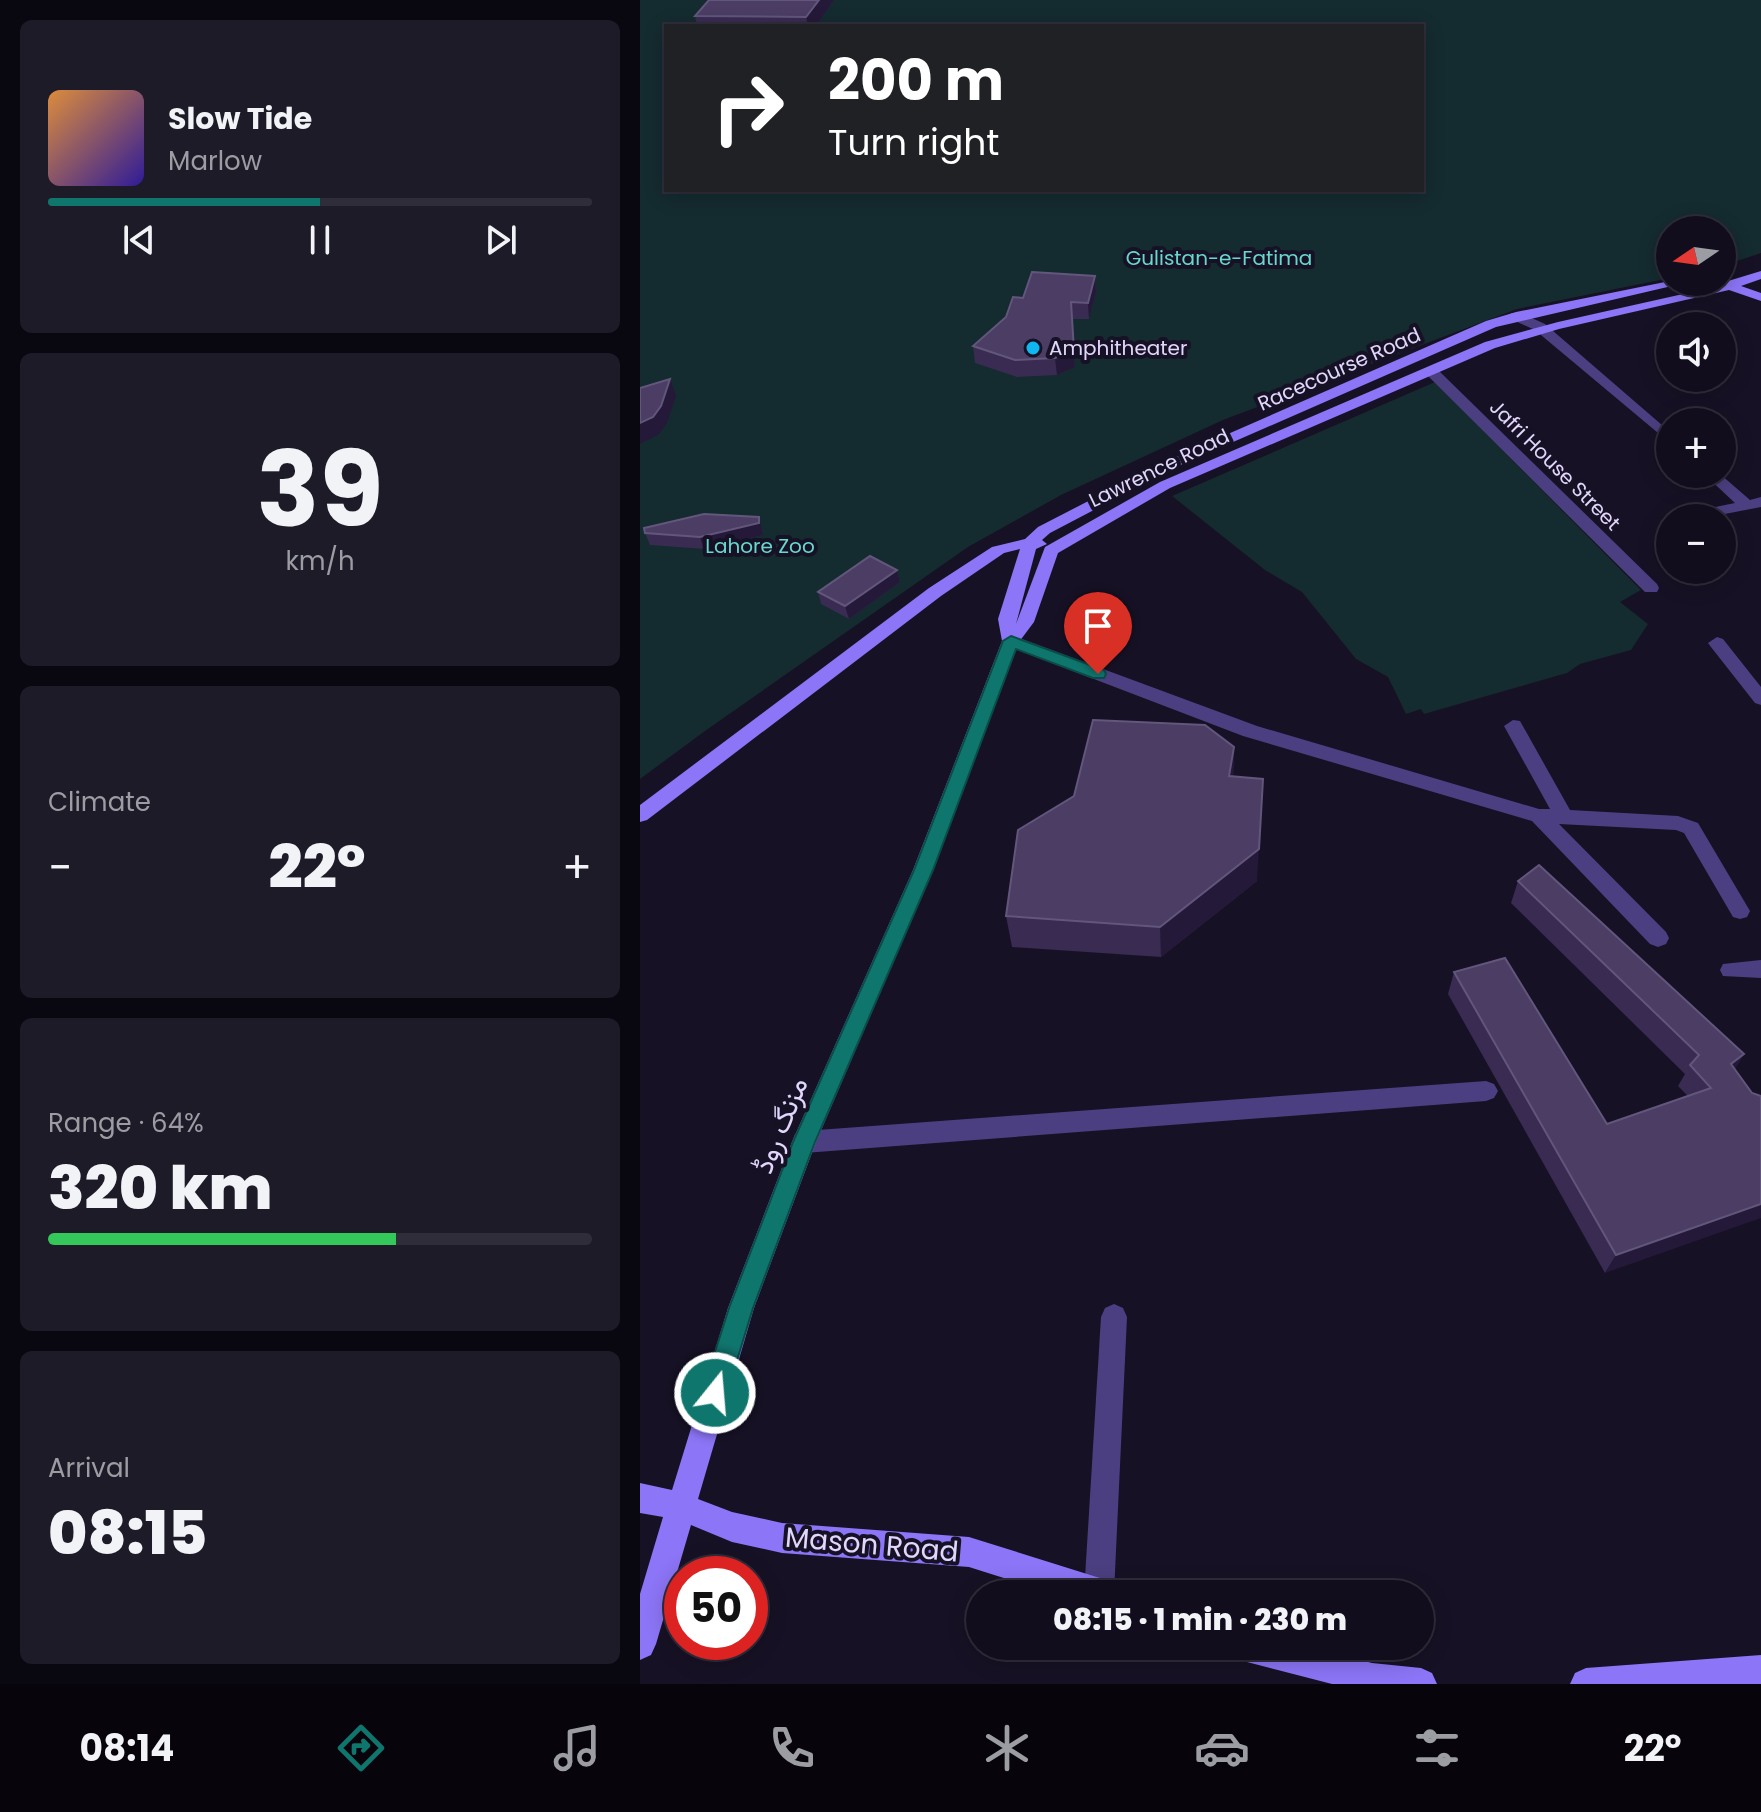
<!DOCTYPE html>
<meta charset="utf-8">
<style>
:root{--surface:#110d1c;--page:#1e1b29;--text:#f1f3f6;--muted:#9c9ca3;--line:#302d3b;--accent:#0f766e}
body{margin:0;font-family:Poppins,Vazirmatn,sans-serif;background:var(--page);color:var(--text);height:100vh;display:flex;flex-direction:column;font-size:30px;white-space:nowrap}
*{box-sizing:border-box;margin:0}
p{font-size:26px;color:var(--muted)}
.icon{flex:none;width:44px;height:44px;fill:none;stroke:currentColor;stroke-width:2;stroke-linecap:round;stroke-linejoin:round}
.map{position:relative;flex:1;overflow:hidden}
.details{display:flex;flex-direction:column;gap:20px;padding:20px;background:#09070f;width:640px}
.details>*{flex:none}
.banner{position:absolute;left:24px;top:24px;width:760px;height:168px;border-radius:0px;box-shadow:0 4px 20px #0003,0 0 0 2px var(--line);background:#202124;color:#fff;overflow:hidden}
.needle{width:52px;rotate:257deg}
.buttons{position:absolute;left:1016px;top:216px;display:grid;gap:16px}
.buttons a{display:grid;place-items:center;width:80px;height:80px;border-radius:50%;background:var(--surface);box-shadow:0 4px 20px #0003,0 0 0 2px var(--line);font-size:40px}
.speed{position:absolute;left:24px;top:1556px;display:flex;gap:16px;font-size:40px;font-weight:700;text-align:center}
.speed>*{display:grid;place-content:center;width:104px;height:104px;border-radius:50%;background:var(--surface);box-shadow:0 4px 20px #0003,0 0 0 2px var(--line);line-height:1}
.speed .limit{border:12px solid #d22;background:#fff;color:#111}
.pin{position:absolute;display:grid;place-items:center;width:68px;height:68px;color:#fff;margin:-82px -34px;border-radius:50% 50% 50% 0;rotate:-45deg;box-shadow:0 0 8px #0007}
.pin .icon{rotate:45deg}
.me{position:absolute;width:88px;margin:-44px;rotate:17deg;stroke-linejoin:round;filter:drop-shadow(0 0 6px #0008)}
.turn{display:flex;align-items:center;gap:28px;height:168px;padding:0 32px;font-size:36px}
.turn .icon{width:104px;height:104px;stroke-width:2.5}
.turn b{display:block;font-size:56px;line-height:68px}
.big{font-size:60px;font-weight:800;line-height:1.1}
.details .card{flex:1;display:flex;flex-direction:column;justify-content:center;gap:12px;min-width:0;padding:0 28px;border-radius:12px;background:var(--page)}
.details .dial{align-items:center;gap:0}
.dial b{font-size:104px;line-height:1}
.song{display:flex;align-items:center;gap:24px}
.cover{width:96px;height:96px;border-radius:12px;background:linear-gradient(135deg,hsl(30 70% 55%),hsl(250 70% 35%))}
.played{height:8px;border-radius:4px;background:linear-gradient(90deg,var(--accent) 50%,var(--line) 50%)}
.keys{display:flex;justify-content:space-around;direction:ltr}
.heat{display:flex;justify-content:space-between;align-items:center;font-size:44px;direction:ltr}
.charge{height:12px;border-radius:6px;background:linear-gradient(90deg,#34c759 64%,var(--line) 0)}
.trip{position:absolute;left:326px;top:1580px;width:468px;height:80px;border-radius:40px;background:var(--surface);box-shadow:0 4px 20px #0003,0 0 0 2px var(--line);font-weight:800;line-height:80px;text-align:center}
.tabs{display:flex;height:128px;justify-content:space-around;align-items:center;background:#07050b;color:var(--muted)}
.tabs .icon{width:56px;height:56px}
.tabs .selected{color:var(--accent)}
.tabs b{font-size:36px;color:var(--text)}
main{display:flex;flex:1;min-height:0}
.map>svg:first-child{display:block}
</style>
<main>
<section class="details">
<div class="card">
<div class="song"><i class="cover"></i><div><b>Slow Tide</b><p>Marlow</p></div></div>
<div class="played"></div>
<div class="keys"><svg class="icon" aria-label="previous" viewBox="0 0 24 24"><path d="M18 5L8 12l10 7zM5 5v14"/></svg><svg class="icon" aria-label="pause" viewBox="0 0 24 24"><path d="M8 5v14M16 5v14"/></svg><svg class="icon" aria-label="next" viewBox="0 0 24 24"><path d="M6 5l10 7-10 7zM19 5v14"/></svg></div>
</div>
<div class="card dial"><b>39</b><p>km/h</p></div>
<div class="card"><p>Climate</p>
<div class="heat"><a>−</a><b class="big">22°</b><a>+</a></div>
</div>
<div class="card"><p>Range · 64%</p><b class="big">320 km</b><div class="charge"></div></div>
<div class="card"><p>Arrival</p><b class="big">08:15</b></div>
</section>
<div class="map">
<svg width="1121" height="1684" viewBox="0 0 1121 1684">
<rect width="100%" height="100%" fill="#171125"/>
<g fill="#142b2f" fill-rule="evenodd">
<path d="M 0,0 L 1121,0 L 1121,253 L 1082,266 L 1082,230 L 1030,230 L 1030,278 L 877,309 L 583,420 L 421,495 L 328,547 L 65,731 L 0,779 ZM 26,26 L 782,26 L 782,190 L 26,190 Z"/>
<polygon points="795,382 1001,590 980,602 1008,624 991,650 940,664 927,673 784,714 781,709 766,714 748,677 716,659 662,592 625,570 532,496"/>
</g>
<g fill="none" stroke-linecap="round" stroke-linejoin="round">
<g fill="#4c3f81" fill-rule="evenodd">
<polygon points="871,313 881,313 905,324 1030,432 1030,443 895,330 871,319"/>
<polygon points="786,368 796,368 1017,584 1019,588 1017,592 1005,592 786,374"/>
<polygon points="1064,474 1080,474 1110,500 1121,497 1121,507 1064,518 1033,518 1036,515 1095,503"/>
<polygon points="371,635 617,726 899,809 910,809 864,726 873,720 880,721 930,810 1038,816 1058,823 1110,911 1107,917 1100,919 1093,917 1044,833 1036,830 919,824 1026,932 1029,938 1026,944 1018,947 1010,944 892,821 603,736 365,645 362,641"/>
<polygon points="1077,637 1083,639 1121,687 1121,705 1115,703 1071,647 1068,643"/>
<polygon points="1121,960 1121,978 1083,976 1080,970 1083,964"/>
<polygon points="846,1081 854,1084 858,1091 854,1098 846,1101 164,1153 155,1150 152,1142 155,1134 164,1131"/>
<polygon points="474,1304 483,1308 487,1317 474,1593 444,1594 461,1317 465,1308"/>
</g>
<g fill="#8c75f6" fill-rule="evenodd">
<polygon points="1121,271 1121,279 1101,286 1121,293 1121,301 1089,290 919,329 855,348 530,488 418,553 394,622 379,642 293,870 176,1142 114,1308 58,1499 92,1512 142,1523 329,1537 463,1579 474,1583 478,1594 415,1594 329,1567 142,1553 92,1542 51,1525 16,1644 11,1655 0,1660 0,1594 23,1517 0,1513 0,1483 32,1490 88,1308 152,1142 273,870 362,641 358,619 380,549 364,553 301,596 7,820 0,822 0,805 289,588 352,547 385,539 398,527 526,461 846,321 876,312 1030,281 1049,282 856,327 536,467 410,533 402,540 407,544 396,549 376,624 405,547 520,482 845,342 918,322 1052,292"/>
<polygon points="591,1646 666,1646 732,1663 781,1668 792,1673 797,1684 692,1684 607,1662 596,1657"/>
<polygon points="1121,1655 1121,1684 930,1684 935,1673 946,1668"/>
</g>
</g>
<g fill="#392b52">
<polygon points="194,0 176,26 57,26 55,16"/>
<polygon points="455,276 456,292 449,319 432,319 435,367 417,375 377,377 335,363 333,346 366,317 383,298"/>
<polygon points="122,529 123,535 64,549 10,545 5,533"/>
<polygon points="257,570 260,582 209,619 181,604 178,592"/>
<polygon points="594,747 593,777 617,881 521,957 372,947 366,916"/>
<polygon points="878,881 1104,1054 965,1273 808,994 814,972 967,1124 1048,1096 1038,1086 1045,1074 871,903"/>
</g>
<g fill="#241938">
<polygon points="179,0 194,0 176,26 168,26 166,17"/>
<polygon points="455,276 456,292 449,319 448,303"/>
<polygon points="431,302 435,367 417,375 415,358"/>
<polygon points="30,379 36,396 27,423 19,434 0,444 0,423"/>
<polygon points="119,517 123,535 64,549 60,537"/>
<polygon points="257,570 260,582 209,619 205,606"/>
<polygon points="594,747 593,779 589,776"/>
<polygon points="623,779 617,881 521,957 520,927"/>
<polygon points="1104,1054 1091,1075 1091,1064"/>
<polygon points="1121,1204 1121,1218 965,1273 976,1255"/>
</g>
<g fill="#4b3d64" stroke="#62567c" stroke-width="2">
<polygon points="69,0 179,0 166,17 55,16"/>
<polygon points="392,272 455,276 448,303 431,302 434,350 415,358 375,360 333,346 366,317 373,297 383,298"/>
<polygon points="30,379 21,406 13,417 0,423 0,388"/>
<polygon points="64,514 119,517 119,523 60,537 5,533 4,528"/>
<polygon points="230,556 257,570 205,606 178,592"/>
<polygon points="453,720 565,725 594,747 589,776 623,779 619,849 520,927 366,916 378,830 434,796"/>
<polygon points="899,865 1104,1054 1091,1064 1112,1093 1121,1096 1121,1204 976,1255 814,972 865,958 967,1124 1071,1088 1050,1065 1059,1055 878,881"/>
</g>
<polygon fill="#0f766e" stroke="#0a4d48" stroke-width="2" points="371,636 464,670 466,674 464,678 453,678 376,649 293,870 175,1142 113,1308 87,1393 84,1402 75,1406 66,1402 62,1393 89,1308 153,1142 274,870 363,641"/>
<circle fill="#10b6f0" stroke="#171125" stroke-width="3" cx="393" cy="348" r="8"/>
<g text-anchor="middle" stroke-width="8" stroke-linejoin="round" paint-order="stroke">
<g font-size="20" fill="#67d8ce" stroke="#171125">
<text x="579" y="265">Gulistan-e-Fatima</text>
<text x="120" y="553">Lahore Zoo</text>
</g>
<g font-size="20" fill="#e1d7fc" stroke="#171125" text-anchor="start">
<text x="409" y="355">Amphitheater</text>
</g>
<g font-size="20" fill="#e1d7fc" stroke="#171125">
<text transform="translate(699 369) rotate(-24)" y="7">Racecourse Road</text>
<text transform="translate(915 465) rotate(45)" y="7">Jafri House Street</text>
<text transform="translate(519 468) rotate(-26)" y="7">Lawrence Road</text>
</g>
<g font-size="28" fill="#e1d7fc" stroke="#171125">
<text transform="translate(140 1125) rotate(-68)" y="10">مزنگ روڈ</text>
<text transform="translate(232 1544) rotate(5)" y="10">Mason Road</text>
</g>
</g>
</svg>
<div class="buttons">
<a><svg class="needle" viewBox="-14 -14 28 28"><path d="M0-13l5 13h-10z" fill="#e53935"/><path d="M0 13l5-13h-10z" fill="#9c9ca3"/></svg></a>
<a><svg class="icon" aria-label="sound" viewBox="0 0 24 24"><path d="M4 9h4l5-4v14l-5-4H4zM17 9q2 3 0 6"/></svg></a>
<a>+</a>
<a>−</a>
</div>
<div class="speed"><div class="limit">50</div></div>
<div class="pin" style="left:458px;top:674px;background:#d93025"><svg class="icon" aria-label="arrive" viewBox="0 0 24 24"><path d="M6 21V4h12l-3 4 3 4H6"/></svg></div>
<svg class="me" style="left:75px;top:1393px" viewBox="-20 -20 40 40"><circle r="17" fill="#0f766e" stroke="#fff" stroke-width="3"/><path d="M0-11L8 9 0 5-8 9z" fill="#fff"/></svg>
<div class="trip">08:15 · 1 min · 230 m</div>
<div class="banner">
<div class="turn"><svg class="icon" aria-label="right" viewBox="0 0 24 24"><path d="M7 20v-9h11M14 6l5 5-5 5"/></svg><div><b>200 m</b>Turn right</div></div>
</div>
</div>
</main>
<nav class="tabs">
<b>08:14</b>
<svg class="icon selected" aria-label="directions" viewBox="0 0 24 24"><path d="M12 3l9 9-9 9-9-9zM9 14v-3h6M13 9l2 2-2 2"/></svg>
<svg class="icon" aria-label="music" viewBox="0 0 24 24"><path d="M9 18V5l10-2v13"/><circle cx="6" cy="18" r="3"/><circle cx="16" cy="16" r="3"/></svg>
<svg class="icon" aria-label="phone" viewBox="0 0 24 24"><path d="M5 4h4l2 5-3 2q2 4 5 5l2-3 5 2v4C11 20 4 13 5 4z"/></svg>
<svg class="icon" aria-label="climate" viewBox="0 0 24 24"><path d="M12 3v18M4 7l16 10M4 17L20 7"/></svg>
<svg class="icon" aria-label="car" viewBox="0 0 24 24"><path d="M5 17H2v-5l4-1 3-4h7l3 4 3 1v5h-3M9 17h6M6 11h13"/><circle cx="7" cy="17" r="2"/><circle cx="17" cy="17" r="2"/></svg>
<svg class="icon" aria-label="filters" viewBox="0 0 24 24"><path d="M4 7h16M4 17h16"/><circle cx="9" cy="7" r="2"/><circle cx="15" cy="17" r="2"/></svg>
<b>22°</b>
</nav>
